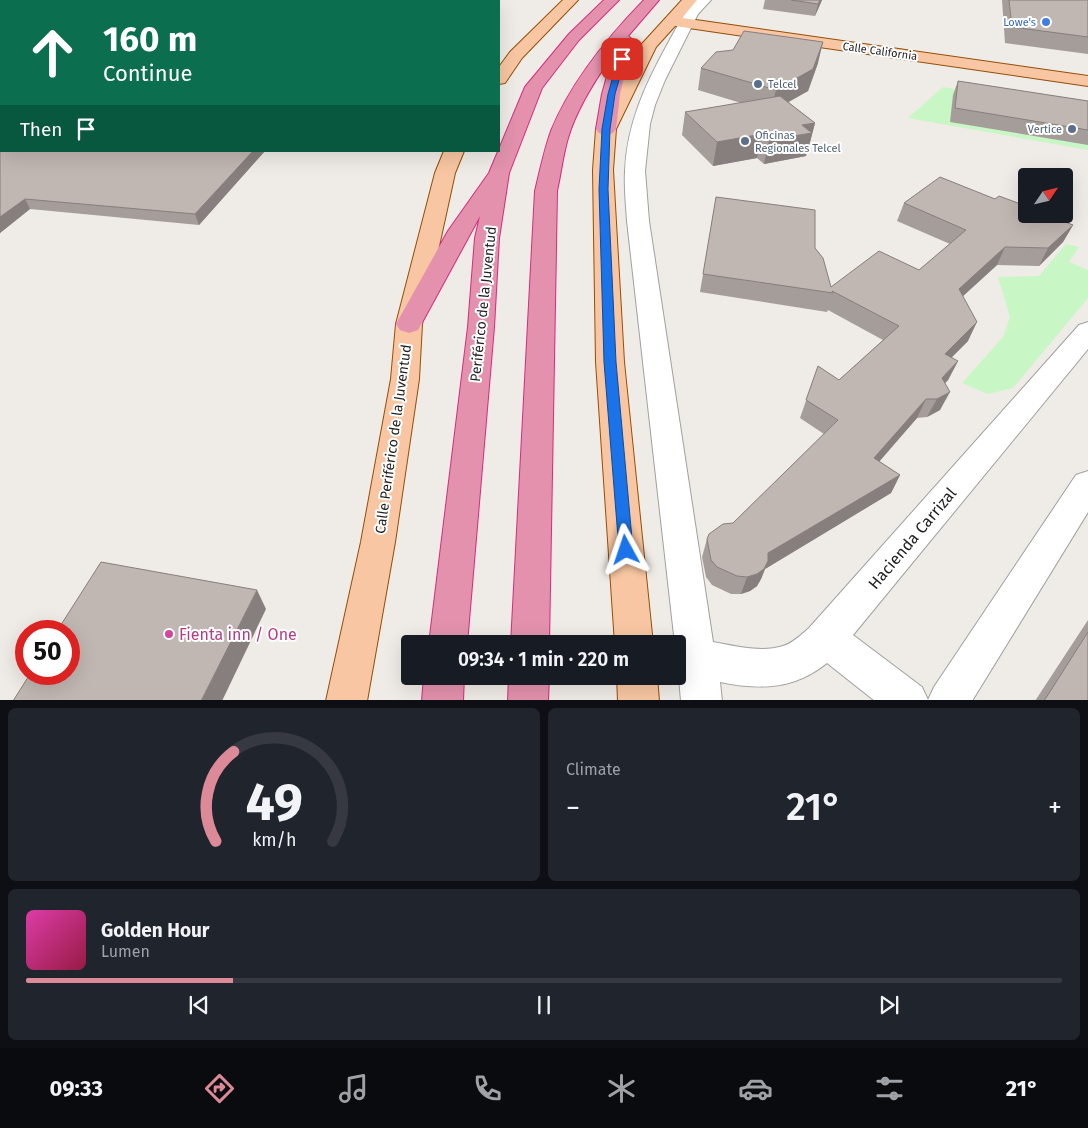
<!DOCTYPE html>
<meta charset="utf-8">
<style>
:root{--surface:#171b24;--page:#20242c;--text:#f1f3f6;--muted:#9ea1a6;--line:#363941;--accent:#dd8a98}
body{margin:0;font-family:"Fira Sans",sans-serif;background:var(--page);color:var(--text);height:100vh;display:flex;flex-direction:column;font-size:19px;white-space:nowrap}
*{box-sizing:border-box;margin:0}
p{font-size:16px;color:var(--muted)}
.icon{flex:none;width:28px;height:28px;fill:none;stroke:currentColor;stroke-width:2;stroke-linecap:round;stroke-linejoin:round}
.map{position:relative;height:700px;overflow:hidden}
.panel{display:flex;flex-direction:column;gap:8px;padding:8px;background:#0d0f14;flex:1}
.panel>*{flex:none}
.top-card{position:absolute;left:0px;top:0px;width:500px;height:152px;box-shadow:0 5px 20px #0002;background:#0b6e4f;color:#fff;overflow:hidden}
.needle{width:32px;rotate:55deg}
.tools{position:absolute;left:1018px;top:168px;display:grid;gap:10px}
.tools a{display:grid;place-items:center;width:55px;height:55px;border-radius:5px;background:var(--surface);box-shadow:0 5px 20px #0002;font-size:25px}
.speed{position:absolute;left:15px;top:620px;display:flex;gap:10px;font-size:25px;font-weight:700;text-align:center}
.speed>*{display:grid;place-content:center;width:65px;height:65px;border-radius:50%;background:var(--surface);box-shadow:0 5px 20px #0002;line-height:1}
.speed .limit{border:8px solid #d22;background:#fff;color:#111}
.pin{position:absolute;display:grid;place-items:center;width:42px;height:42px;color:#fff;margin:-21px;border-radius:10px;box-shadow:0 2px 8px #0006}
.me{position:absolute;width:55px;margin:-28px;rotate:355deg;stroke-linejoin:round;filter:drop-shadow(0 0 4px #0008)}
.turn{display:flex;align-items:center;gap:18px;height:105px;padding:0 20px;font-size:22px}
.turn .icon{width:65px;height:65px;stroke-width:2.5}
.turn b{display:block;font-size:35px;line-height:42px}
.then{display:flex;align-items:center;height:48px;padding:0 20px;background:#0003;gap:10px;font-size:19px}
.big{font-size:38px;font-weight:600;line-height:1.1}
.panel .card{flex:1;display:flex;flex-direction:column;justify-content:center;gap:8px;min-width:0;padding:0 18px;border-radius:8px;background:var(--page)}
.panel .dial{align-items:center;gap:0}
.dial svg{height:130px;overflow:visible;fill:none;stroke:var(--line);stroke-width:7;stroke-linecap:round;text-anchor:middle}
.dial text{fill:var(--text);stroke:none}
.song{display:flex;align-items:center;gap:15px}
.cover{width:60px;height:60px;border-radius:8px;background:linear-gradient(135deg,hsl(320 70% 55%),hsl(340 70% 35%))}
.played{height:5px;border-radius:2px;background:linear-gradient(90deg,var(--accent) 20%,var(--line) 20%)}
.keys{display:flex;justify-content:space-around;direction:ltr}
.heat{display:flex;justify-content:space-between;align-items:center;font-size:28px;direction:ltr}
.panel .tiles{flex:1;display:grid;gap:8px;grid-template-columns:1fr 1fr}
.card:last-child{grid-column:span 2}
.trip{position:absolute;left:401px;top:635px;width:285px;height:50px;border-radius:5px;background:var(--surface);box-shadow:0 5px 20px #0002;font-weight:600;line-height:50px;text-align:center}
.menu{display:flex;height:80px;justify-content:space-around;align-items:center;background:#090b0e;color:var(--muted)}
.menu .icon{width:35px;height:35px}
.menu .active{color:var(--accent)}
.menu b{font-size:22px;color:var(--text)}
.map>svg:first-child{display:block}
</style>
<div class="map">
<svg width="1088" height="701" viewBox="0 0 1088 701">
<rect width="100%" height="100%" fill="#efebe6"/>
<g fill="#c8f7c5">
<polygon points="943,87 1088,111 1088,150 908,118"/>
<polygon points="1066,244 1079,247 1069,262 1088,270 1088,298 1013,388 988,394 962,383 1003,337 1010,317 998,277 1039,276"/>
</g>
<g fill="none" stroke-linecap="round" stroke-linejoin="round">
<defs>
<path id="minor" d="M 696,0 L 711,0 L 698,14 L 665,80 L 655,105 L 650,124 L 645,171 L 649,221 L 713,642 C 735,646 762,653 783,646 C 793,643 801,635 809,628 L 1079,325 L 1088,322 L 1088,349 L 853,635 L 922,687 L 928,700 L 934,687 L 1076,475 L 1088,471 L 1088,512 L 972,701 L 875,701 L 827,663 C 794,690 759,690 720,682 L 722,701 L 681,701 L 678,666 L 678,644 L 675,644 L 627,221 C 626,205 624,187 625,171 C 627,124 645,85 667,45 C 676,29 683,13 696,0 Z"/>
<g id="major">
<polygon points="563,0 578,0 522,58 505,83 499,84 499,67 510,52"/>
<polygon points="682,0 697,0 682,18 1088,76 1088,86 675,26 656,47 616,129 613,170 624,362 653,644 615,644 596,362 593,170 596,129 641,45"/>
<polygon points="444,151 464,151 455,173 422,324 419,379 395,542 367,701 326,701 361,542 391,379 396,324 435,173"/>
<polygon points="617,676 657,676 659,701 618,701"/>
</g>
<g id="highway">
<polygon points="604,0 619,0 579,40 542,88 509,173 499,238 494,327 467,644 429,644 468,327 475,238 480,216 418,330 409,333 400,330 396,324 448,231 489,173 525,87 569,34"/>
<path d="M 644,0 L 659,0 L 628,36 L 633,40 L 620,94 L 616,129 L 613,133 L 606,135 L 599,133 L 596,129 L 602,94 L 613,55 C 595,80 577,108 568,138 C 563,155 561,173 557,191 L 549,644 L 511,644 L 535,191 C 540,171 544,150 551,131 C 571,82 607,38 644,0 Z"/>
<polygon points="424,676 464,676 463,701 422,701"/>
<polygon points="509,676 549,676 548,701 508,701"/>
</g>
</defs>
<use href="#minor" stroke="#a0a0a0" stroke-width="2"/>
<use href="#major" stroke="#934f07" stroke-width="2"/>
<use href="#highway" stroke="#d32d7f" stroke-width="2"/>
<use href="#minor" fill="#fff" fill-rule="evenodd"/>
<use href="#major" fill="#f8c6a2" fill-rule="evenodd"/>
<use href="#highway" fill="#e391ad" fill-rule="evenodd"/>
</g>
<g fill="#a59d99">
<polygon points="765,0 822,0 815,16 763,9"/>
<polygon points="1002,0 1088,0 1088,54 1005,43"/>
<polygon points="1,26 265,151 199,225 30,209 0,233"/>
<polygon points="818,63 808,91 788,102 815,123 809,146 808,146 806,156 764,164 757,158 713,166 682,135 685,112 741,103 698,90 701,68"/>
<polygon points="958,81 1088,101 1088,145 950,122 953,95"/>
<polygon points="716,197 815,248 831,287 919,270 950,244 897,221 904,203 995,199 1073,225 1063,242 1039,266 997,265 963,296 968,341 951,358 958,361 948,380 945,383 940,410 927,417 917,418 879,461 900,475 891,493 765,569 761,579 757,586 750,591 741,594 731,594 712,585 706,577 702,557 707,539 733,523 824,434 800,418 818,366 839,380 883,340 828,310 827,312 700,292"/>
<polygon points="1088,620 1088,701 1035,701"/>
</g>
<g fill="#867f7d">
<polygon points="352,0 363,0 361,1 351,1"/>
<polygon points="820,0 822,0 815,16 818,4"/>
<polygon points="823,42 818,63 808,91 771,112 776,90"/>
<polygon points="815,123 809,146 808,146 806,156 764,164 769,140 802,125"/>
<polygon points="762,134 757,158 713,166 717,142"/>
<polygon points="253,151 265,151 199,225 195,214"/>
<polygon points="25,199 30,209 0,233 0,217"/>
<polygon points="1073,225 1063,242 1039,266 1048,248"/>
<polygon points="1005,247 997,265 951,307 959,289"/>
<polygon points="977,322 968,341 936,373 945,354"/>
<polygon points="958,361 948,380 933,396 942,378"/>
<polygon points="950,392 940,410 927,417 937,399"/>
<polygon points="926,399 917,418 866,477 874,458"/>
<polygon points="900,475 891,493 765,569 761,579 757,586 750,591 741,594 747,577 768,553"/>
<polygon points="257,590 266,609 222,701 201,701"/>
</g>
<g fill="#c0b6b2" stroke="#867f7d">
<polygon points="50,0 352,0 351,1 48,1"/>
<polygon points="791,0 820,0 818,4"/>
<polygon points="1009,0 1088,0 1088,37 1012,27"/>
<polygon points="1,26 1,151 253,151 195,214 25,199 0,217 0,27"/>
<polygon points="744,31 823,42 813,69 776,90 701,68 716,52 733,50"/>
<polygon points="958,81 1088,101 1088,130 955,108"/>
<polygon points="780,96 815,123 802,125 812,133 769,140 762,134 717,142 685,112"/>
<polygon points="940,177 995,199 999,196 1026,206 1026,214 1045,214 1073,225 1048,248 1005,247 959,289 977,322 945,354 958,361 942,378 950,392 937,399 926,399 874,458 900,475 768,553 768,561 764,569 757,574 747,577 737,576 717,567 711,560 707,539 709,534 723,524 733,523 838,420 806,400 818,366 839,380 899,326 832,291 833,293 703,274 716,197 815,210 815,248 823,258 831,287 879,251 919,270 966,230 904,203"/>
<polygon points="101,562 257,590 201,701 13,701 30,674 69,674 69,631 57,631"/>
<polygon points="1088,632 1088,701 1044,701"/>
</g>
<polygon fill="#1a73e8" stroke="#114b97" points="622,57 625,59 615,94 610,129 608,189 616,362 633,550 631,554 626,556 621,554 619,550 604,362 599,189 602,129 608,94 618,59"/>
<circle fill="#3f7fe0" stroke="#fff" stroke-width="2" cx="1046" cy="22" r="5"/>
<g fill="#5c6f8a" stroke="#fff" stroke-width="2">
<circle cx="758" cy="84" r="5"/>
<circle cx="1072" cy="129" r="5"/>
<circle cx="745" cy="141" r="5"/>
</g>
<circle fill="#d1479c" stroke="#fff" stroke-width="2" cx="169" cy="634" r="5"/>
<g text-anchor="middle" stroke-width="4" stroke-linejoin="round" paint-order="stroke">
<g font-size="11" fill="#366cbe" stroke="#fff" text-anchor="end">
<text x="1036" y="26">Lowe's</text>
</g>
<g font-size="11" fill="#1f1f1f" stroke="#fff">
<text transform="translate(880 51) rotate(8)" y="4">Calle California</text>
</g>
<g font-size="11" fill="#4e5e75" stroke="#fff" text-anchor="start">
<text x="768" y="88">Telcel</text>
<text x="1062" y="133" text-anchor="end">Vertice</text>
<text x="755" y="139">Oficinas<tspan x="755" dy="13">Regionales Telcel</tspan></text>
</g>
<g font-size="14" fill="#1f1f1f" stroke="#fff">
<text transform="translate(483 304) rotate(-84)" y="5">Periférico de la Juventud</text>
<text transform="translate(393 439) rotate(-82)" y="5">Calle Periférico de la Juventud</text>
</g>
<g font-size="16" fill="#1f1f1f" stroke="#fff">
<text transform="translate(912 538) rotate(-50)" y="6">Hacienda Carrizal</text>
</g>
<g font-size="16" fill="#b23c85" stroke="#fff" text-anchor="start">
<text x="179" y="640">Fienta inn / One</text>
</g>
</g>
</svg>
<div class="tools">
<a><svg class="needle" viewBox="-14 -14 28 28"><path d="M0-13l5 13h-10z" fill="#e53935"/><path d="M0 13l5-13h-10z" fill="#9ea1a6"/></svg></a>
</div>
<div class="speed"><div class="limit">50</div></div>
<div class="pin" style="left:622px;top:59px;background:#d93025"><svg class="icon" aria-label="arrive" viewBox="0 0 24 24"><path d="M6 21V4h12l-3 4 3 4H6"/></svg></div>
<svg class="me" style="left:626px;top:550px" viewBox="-20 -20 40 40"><path d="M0-17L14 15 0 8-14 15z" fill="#1a73e8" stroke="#fff" stroke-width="4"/></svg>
<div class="trip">09:34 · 1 min · 220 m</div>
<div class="top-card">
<div class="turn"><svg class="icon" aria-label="ahead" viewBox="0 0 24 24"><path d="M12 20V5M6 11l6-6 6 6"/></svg><div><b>160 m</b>Continue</div></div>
<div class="then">Then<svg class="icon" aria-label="arrive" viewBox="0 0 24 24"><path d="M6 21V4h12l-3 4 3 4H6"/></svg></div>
</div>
</div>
<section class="panel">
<div class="tiles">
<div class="card dial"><svg viewBox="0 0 100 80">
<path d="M14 69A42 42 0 1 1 86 69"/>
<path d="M14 69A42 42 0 0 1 25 14" stroke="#dd8a98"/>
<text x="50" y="56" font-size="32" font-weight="700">49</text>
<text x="50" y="72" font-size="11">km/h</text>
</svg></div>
<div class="card"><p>Climate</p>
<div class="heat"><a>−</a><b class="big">21°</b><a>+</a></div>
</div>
<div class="card">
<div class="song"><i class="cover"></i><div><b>Golden Hour</b><p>Lumen</p></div></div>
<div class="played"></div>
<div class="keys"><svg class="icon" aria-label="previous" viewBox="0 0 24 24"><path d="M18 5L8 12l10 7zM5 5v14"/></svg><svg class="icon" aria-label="pause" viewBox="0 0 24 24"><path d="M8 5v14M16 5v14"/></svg><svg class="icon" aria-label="next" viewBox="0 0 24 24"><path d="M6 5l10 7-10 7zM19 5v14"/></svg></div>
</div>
</div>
</section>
<nav class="menu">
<b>09:33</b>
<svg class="icon active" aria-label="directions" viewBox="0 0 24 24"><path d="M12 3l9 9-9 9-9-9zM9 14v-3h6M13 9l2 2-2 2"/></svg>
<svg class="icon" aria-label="music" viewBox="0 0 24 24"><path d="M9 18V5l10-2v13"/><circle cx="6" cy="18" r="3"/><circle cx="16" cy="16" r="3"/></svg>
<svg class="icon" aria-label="phone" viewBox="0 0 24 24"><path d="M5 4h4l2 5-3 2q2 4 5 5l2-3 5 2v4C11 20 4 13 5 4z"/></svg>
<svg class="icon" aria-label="climate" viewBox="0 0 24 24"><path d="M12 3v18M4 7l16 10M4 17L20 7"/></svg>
<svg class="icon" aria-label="car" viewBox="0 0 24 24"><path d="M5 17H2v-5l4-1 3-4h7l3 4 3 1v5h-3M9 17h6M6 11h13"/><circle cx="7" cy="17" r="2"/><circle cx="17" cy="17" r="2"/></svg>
<svg class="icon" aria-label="filters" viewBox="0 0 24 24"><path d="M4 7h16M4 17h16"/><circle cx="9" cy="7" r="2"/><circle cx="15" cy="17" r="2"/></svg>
<b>21°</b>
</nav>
